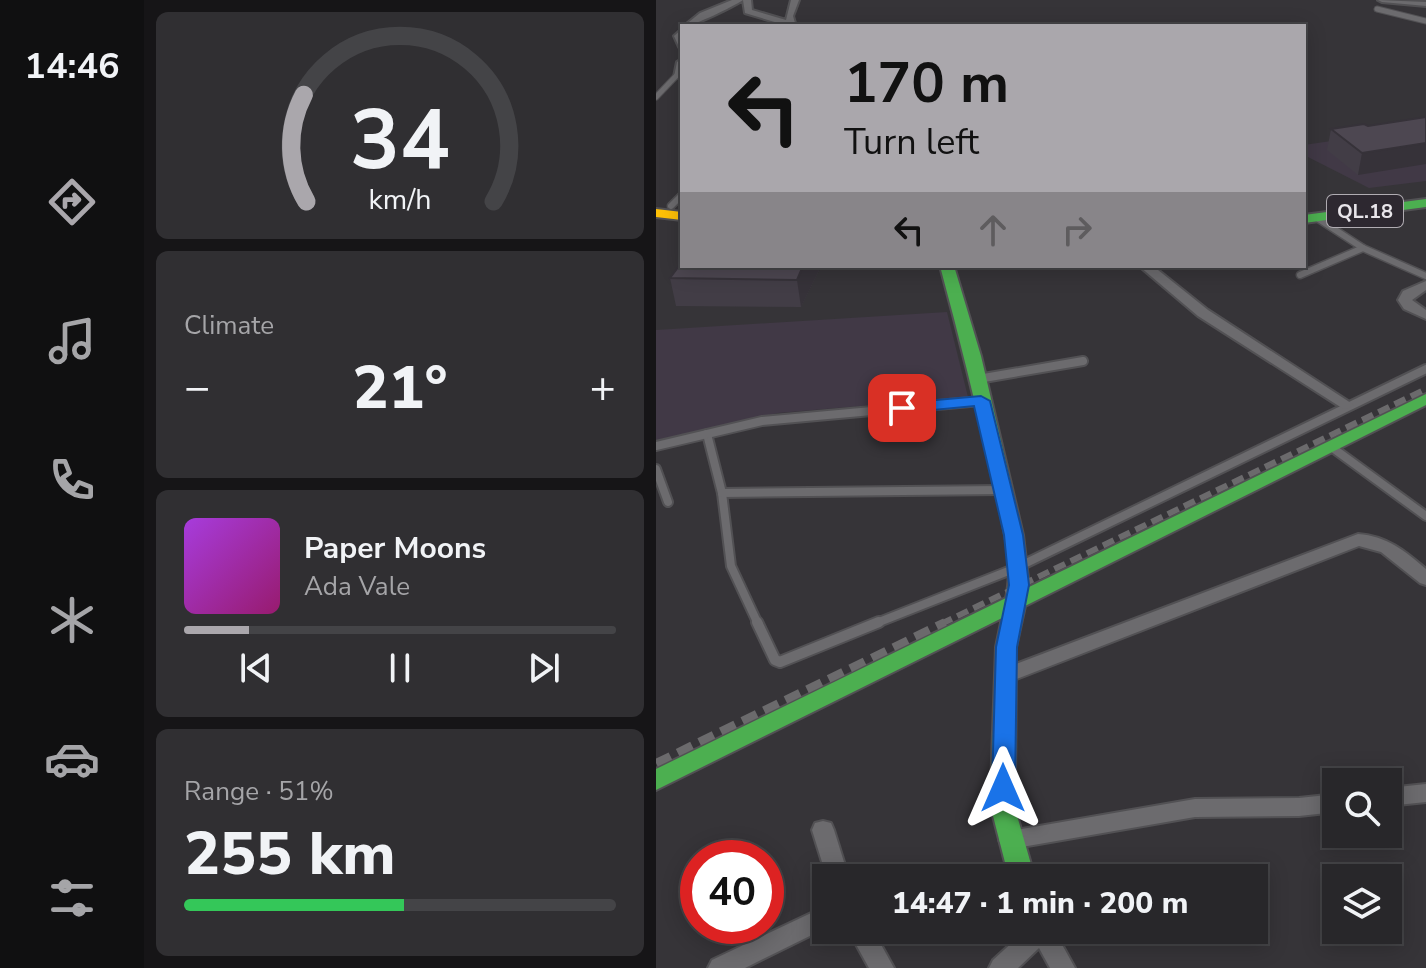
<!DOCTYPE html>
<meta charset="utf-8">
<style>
:root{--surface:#28272a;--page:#302f32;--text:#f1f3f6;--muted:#a5a5a8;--line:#444447;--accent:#aaa7ac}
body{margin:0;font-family:"Nunito Sans",sans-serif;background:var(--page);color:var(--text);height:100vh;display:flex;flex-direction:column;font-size:30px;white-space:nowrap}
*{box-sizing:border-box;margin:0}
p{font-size:26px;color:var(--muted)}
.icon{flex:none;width:44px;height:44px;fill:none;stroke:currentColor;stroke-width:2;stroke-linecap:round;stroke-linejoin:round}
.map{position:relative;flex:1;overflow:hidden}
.drawer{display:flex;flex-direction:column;gap:12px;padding:12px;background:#161517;width:512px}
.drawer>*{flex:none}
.guide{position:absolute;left:24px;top:24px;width:626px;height:244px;border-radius:0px;box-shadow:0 4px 20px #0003,0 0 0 2px var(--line);background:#aaa7ac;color:#111;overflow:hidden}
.buttons{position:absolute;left:666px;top:768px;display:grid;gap:16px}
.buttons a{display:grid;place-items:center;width:80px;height:80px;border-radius:0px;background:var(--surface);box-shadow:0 4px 20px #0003,0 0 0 2px var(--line);font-size:40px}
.speed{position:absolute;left:24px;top:840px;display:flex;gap:16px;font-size:40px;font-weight:700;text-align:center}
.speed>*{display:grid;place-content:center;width:104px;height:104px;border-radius:50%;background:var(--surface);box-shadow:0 4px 20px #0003,0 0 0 2px var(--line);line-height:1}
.speed .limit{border:12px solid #d22;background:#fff;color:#111}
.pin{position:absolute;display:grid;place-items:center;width:68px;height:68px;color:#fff;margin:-34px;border-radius:16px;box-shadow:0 4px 12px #0006}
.me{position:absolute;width:88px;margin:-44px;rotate:0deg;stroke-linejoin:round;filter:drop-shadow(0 0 6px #0008)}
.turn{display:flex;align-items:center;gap:28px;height:168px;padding:0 32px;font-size:36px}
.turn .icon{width:104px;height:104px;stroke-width:2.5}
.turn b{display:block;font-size:56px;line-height:68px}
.lanes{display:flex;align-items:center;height:76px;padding:0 32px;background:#0003;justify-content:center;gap:40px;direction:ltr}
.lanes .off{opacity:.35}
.big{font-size:60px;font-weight:800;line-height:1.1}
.drawer .tile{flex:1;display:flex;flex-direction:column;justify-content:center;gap:12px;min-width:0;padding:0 28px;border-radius:12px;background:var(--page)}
.drawer .dial{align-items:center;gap:0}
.dial svg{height:208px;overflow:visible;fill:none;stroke:var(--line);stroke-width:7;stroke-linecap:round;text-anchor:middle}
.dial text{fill:var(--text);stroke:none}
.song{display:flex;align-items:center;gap:24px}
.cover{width:96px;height:96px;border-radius:12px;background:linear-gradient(135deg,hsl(280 70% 55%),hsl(320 70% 35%))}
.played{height:8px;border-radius:4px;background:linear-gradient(90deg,var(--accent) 15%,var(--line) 15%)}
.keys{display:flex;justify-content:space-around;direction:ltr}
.heat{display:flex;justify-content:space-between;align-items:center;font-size:44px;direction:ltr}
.charge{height:12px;border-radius:6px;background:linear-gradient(90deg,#34c759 51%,var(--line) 0)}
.trip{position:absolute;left:156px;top:864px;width:456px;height:80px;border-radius:0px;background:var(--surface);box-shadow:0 4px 20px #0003,0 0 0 2px var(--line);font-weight:800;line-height:80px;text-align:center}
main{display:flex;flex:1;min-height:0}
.tabs{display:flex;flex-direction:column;width:144px;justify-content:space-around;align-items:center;background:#101011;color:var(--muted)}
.tabs .icon{width:56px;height:56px}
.tabs .active{color:var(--accent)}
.tabs b{font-size:36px;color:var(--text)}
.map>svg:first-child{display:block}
</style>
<main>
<nav class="tabs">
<b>14:46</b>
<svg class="icon active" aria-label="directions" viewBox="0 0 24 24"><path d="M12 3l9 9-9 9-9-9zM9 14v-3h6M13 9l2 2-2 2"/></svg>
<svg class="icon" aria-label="music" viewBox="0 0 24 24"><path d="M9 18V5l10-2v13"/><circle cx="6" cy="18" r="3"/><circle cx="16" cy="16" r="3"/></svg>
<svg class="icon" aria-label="phone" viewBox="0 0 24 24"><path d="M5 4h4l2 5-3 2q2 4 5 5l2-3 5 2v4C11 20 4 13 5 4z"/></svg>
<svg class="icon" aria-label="climate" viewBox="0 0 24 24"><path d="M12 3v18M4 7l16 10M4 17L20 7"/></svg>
<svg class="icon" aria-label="car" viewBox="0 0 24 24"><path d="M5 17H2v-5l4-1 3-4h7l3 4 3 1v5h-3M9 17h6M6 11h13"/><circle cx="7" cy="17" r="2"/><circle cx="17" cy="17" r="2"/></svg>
<svg class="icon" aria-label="filters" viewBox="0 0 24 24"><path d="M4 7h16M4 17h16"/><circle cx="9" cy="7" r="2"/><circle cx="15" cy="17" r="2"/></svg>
</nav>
<section class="drawer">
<div class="tile dial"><svg viewBox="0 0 100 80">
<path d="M14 69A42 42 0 1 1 86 69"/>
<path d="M14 69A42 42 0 0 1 13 28" stroke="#aaa7ac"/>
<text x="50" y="56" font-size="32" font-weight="700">34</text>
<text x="50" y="72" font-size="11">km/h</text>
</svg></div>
<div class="tile"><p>Climate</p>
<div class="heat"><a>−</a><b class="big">21°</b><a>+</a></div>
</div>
<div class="tile">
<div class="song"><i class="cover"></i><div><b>Paper Moons</b><p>Ada Vale</p></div></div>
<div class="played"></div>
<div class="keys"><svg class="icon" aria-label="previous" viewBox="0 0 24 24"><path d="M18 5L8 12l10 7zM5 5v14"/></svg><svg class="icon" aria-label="pause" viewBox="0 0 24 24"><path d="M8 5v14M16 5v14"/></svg><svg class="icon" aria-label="next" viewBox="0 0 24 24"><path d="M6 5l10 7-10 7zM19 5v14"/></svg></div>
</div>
<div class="tile"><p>Range · 51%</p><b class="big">255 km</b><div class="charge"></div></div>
</section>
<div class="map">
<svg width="770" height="968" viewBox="0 0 770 968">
<rect width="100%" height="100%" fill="#363438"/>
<g fill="#413946">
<polygon points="770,127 770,181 713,188 648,155 648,145"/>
<polygon points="291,312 312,397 122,413 0,440 0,330"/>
</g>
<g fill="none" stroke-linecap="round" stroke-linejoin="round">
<defs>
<g id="lane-far3">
<polyline points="721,9 770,21"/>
<polyline points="0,97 21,75"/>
</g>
<g id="lane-far2">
<polyline points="15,206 26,195"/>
<polyline points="661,218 707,248 770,276"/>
<polyline points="644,275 707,248"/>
</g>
<g id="lane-far1">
<polyline points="322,379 427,361"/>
<polyline points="51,434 66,493 75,566 102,624"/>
<polyline points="0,446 106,421 325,401"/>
<polyline points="674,446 770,516"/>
<polyline points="0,469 12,502"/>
<polyline points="66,493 345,490"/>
<polyline points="218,624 360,568 770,369"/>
</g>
<polyline id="lane" points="101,622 119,660 124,662 223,622"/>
<g id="street">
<path d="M 76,0 L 95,0 L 96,10 L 130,20 L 135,0 L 143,0 L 137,16 L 139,23 L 145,26 L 132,26 L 89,13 L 87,0 C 76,7 38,26 28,26 L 44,13 Z"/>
<polygon points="722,0 770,2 770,6 726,2"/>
<polygon points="26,29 26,48 23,47 18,36"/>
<polygon points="26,59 26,78 18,77 21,62"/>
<polygon points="483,266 497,266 552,310 698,405 691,409 686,408 542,316"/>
<polygon points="770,281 770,290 756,300 770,310 770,319 748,309 742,300 747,291"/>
<path d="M 702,534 C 731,536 749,551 770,569 L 770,585 L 764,583 L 725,552 L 703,546 L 358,680 L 351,682 L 344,680 L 341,675 L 344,670 Z"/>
<polygon points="770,784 770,802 732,806 732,788"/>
<polygon points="680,794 680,812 643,816 539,817 354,849 346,847 343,840 346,833 354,831 539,799 643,798"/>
<polygon points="167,821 175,823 178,830 193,878 171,878 156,830 159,823"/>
<polygon points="170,906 170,928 89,968 52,968 56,960"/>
<polygon points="192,930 217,930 238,968 213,968"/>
<polygon points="370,930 398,930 419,968 394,968 383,948 362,968 333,968 337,960"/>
</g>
<g id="fast">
<polygon points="770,199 770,207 648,223 648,215"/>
<path d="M 284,266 L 298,266 L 325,356 L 367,535 L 373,587 L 770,394 L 770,405 L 369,606 L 360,647 L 359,788 L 360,812 L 379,878 L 353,878 L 336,812 L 335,788 L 340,647 L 346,618 L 0,790 L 0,769 L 350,598 C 359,559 344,514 336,476 C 320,405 303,336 284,266 Z"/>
</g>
<polygon id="slow" points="0,209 26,212 26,220 0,217"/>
</defs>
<use href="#lane-far3" stroke="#525154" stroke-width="7"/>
<use href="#lane-far2" stroke="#525154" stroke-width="9"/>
<use href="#lane-far1" stroke="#525154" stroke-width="12"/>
<use href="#lane" stroke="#525154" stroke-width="14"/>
<use href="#street" stroke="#525154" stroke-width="4"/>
<use href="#fast" stroke="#525154" stroke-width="4"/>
<use href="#slow" stroke="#525154" stroke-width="4"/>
<use href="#lane-far3" stroke="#6c6b6e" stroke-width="5"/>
<use href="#lane-far2" stroke="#6c6b6e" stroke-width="6"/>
<use href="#lane-far1" stroke="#6c6b6e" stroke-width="8"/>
<use href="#lane" stroke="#6c6b6e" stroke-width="10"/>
<use href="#street" fill="#6c6b6e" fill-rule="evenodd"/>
<use href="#fast" fill="#4caf50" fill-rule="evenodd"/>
<use href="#slow" fill="#ffc107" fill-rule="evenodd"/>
<polyline stroke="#6b6a6c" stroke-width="6" stroke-dasharray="12 6" stroke-linecap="butt" points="285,624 770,389"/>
<polyline stroke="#6b6a6c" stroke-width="8" stroke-dasharray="16 8" stroke-linecap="butt" points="0,763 289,622"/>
</g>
<g fill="#423d46">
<polygon points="712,126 702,175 671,150 675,129"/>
<polygon points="26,266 165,266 145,307 20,306 14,278"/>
</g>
<g fill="#363239">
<polygon points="770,143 770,164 702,175 706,153"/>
<polygon points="147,266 165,266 145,307 141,280"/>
</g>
<g fill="#4d4751" stroke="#363239" stroke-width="2">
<polygon points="770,117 770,143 706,153 675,129 708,124 712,126"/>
<polygon points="26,262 26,266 147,266 141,280 14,278"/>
</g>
<polygon fill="#1a73e8" stroke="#114b97" stroke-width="2" points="325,396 334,401 367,535 373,585 361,647 359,788 356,795 347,798 339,795 336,788 340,647 353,585 348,535 318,406 246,413 238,408 246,403"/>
<g text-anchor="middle" stroke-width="8" stroke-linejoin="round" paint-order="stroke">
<rect fill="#2d2830" stroke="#b0acb2" stroke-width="2" x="671" y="195" width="76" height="32" rx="6"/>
<g font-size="20" font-weight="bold" fill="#e8e5ea">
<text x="709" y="218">QL.18</text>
</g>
</g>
</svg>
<div class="buttons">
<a><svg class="icon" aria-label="search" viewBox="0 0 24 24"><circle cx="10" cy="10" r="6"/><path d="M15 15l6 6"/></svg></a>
<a><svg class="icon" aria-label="layers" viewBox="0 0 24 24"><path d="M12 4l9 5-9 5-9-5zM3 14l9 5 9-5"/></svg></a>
</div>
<div class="speed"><div class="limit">40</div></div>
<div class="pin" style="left:246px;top:408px;background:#d93025"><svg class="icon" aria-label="arrive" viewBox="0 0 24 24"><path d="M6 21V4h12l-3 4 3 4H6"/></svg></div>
<svg class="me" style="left:347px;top:788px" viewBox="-20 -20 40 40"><path d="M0-17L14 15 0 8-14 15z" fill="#1a73e8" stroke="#fff" stroke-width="4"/></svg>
<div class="trip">14:47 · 1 min · 200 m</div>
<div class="guide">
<div class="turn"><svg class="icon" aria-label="left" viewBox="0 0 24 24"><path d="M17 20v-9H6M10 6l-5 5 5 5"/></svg><div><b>170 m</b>Turn left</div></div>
<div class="lanes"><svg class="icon" aria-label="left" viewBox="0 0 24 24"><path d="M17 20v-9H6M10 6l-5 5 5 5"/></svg><svg class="icon off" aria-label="ahead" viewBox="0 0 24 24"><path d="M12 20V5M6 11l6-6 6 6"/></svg><svg class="icon off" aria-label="right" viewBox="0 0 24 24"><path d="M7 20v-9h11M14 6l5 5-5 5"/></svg></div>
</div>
</div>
</main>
